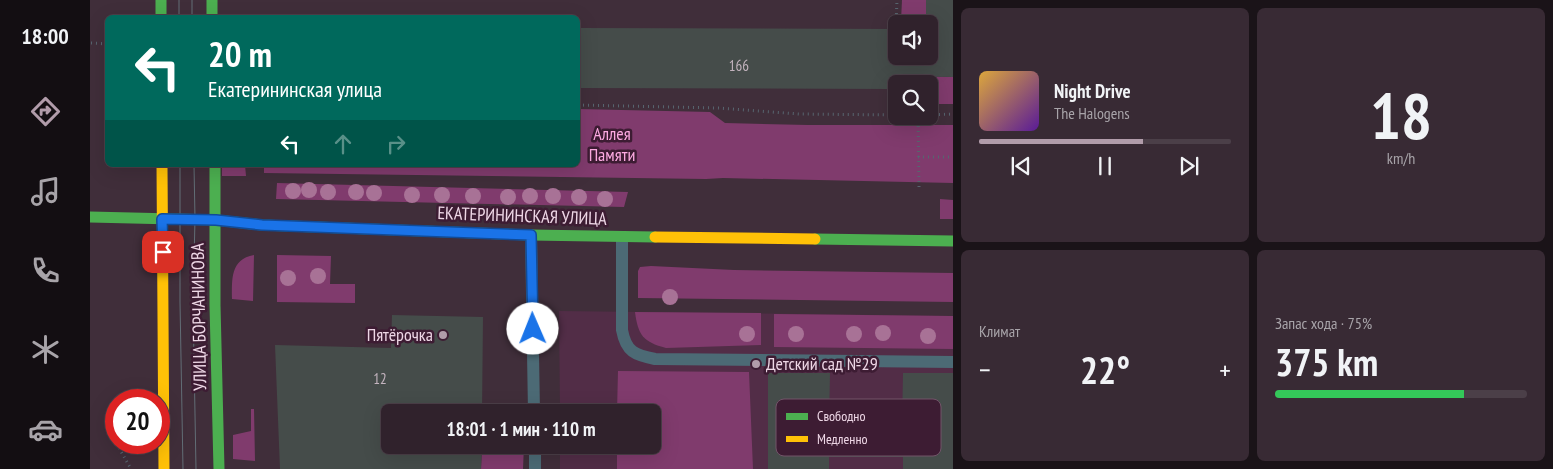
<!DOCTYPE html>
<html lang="ru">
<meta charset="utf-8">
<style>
:root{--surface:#30222c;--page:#382a34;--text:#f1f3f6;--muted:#a8a4a9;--line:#4b3f48;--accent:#b19caa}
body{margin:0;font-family:"PT Sans Narrow",sans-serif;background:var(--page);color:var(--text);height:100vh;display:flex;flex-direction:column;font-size:19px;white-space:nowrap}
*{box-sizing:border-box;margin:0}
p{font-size:16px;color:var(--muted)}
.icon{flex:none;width:28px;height:28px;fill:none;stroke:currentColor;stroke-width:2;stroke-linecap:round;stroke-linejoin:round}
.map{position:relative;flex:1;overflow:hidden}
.sheet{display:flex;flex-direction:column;gap:8px;padding:8px;background:#1a1318;width:600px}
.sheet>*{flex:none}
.top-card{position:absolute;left:15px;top:15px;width:475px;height:152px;border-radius:8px;box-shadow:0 5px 20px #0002,0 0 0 1px var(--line);background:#00695c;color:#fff;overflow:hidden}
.controls{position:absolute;left:798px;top:15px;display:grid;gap:10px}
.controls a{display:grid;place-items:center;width:50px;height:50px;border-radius:8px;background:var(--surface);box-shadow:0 5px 20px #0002,0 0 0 1px var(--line);font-size:25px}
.speed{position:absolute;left:15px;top:389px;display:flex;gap:10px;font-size:25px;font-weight:700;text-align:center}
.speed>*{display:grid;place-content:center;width:65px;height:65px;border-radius:50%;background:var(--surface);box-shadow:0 5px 20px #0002,0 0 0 1px var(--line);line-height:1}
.speed .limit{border:8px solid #d22;background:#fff;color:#111}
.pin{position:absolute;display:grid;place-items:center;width:42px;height:42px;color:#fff;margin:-21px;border-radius:10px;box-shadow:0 2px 8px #0006}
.me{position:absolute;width:55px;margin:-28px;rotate:359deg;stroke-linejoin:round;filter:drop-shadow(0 0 4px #0008)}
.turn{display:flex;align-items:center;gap:18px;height:105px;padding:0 20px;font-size:22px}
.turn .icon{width:65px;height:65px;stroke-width:2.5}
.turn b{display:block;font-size:35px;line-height:42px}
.lanes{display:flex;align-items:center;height:48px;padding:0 20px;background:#0003;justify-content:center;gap:25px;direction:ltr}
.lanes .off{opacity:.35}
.big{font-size:38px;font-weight:600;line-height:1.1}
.sheet .widget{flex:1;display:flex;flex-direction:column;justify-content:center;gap:8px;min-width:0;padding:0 18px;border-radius:8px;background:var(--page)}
.sheet .dial{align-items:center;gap:0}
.dial b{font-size:65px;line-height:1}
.song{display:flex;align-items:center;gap:15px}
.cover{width:60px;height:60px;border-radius:8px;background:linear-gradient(135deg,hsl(40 70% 55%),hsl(270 70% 35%))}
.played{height:5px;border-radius:2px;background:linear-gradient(90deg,var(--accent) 65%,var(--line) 65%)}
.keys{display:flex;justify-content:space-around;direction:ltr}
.heat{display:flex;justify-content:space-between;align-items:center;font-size:28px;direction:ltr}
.charge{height:8px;border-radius:4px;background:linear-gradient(90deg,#34c759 75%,var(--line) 0)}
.sheet .tiles{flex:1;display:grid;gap:8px;grid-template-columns:repeat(2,1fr)}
.trip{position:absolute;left:291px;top:404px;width:280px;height:50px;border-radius:8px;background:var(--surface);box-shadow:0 5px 20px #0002,0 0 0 1px var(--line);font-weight:600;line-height:50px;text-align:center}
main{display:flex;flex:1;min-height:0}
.menu{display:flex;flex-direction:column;width:90px;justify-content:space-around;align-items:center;background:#130e12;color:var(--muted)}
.menu .icon{width:35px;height:35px}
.menu .selected{color:var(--accent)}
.menu b{font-size:22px;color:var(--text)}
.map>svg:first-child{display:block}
</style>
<main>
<nav class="menu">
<b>18:00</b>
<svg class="icon selected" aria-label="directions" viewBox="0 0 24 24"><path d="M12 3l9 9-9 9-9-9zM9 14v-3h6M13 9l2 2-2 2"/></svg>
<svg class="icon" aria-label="music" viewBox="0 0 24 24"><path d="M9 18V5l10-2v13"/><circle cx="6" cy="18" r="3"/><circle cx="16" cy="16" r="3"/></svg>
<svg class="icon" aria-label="phone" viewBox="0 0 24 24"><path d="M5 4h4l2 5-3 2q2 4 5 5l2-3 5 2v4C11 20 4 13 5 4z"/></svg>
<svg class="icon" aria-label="climate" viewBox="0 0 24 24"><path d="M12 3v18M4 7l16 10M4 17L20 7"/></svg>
<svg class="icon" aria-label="car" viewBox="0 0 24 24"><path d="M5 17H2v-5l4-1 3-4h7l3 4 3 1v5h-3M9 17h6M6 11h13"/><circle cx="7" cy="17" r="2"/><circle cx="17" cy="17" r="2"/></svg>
</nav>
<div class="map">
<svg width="863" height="469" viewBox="0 0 863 469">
<rect width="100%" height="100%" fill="#402e3a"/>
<polygon fill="#522d47" points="469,311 863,316 863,469 470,469 470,445 562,445 562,412 470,412"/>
<g fill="#803b6d">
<polygon points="812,0 836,0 836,21 811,21"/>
<polygon points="827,76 863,77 863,104 839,104 839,84 827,84"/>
<polygon points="488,109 620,112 635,123 718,125 863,125 863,183 633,178 616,179 174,173 174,165 488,165"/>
<polygon points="132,165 155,165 156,176 132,176"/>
<polygon points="187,183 538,192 534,207 186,199"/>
<polygon points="850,199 863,200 863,219 850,219"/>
<path d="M 164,255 L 163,301 L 142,299 C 142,280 140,259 164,255 Z"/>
<polygon points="187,255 241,256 240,284 265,284 265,303 187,302"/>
<polygon points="561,266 644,270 863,273 863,302 548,298 548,271 550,267"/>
<path d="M 545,312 L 671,313 L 671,345 L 576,348 C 553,342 548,335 545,312 Z"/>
<polygon points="684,314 863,316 863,349 684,347"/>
<polygon points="528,371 659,372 663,469 527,469 527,445 562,445 562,412 527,412"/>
<polygon points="161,409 164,409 165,461 143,459 143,435 161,431"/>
<polygon points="392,445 434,445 433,469 391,469"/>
</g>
<g fill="#454c4a">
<polygon points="836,0 863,0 863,77 801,76 801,89 488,88 488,28 806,29 806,56 839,56 839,24 811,24 811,21 836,21"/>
<polygon points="302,315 393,317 392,412 300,412 300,445 392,445 391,469 190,469 185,345 301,348"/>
<polygon points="678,373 740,373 739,424 812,425 813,373 863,373 863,469 813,469 813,457 739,457 739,469 678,469"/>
</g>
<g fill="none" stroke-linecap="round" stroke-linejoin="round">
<g stroke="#57656f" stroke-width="3" stroke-dasharray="1 4" stroke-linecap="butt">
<polyline points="806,24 807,0"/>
<polyline points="806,29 806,26"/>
<polyline points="1,43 18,44"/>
<polyline points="807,76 811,84"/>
<polyline points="488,105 628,108 709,114 806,115"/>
<polyline points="839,115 863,114"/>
<polyline points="828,116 829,187"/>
<polyline points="828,157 863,157"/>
<polyline points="29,448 41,469"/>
</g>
<g stroke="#4c6a75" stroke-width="12">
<polyline points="441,235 444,412"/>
<path d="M 532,237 L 532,330 C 536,352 545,355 565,359 L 863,362"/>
<polyline points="445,445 445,469"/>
</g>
<g stroke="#4caf50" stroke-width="11">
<polyline points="71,0 71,18"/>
<polyline points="122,0 122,18"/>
<polyline points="125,165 125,305 129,469"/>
<polyline points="0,217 126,220 172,225 441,235 565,237"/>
<polyline points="725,239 863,241"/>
</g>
<g stroke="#ffc107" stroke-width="11">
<polyline points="72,165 74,469"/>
<polyline points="565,237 725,239"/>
</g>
<g stroke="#626e76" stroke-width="1">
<polyline points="89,0 89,18"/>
<polyline points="102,0 102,18"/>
<polyline points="90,165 90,302 93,469"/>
<polyline points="104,165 105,219 103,304 106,469"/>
</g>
</g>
<g fill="#a87296">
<circle cx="219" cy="190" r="8"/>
<circle cx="203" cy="191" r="8"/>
<circle cx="238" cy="192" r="8"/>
<circle cx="266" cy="192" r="8"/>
<circle cx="284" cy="193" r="8"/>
<circle cx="322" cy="195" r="8"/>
<circle cx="352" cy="195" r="8"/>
<circle cx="383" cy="196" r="8"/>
<circle cx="440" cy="196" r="8"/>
<circle cx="463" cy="196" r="8"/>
<circle cx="418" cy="197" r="8"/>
<circle cx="489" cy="197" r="8"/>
<circle cx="515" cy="199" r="8"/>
<circle cx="228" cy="276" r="8"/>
<circle cx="198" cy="278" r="8"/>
<circle cx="580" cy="297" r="8"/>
<circle cx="793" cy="333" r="8"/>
<circle cx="657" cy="334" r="8"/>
<circle cx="706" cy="334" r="8"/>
<circle cx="764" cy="334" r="8"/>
<circle cx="838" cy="336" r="8"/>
</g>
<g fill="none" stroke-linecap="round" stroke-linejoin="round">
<defs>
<polyline id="route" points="73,252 72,219 126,220 172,225 441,235 443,329"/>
</defs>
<use href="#route" stroke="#114b97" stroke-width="12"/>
<use href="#route" stroke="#1a73e8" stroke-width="9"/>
</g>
<g fill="#b19caa" stroke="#3d1c33" stroke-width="2">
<circle cx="353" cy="335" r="5"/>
<circle cx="666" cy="364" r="5"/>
</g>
<g text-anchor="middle" stroke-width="5" stroke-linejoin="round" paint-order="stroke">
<g font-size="15" fill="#c4b4bf">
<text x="649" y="71">166</text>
<text x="290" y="384">12</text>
</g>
<g font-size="18" fill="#fdaae2" stroke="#3d1c33">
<text x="522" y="140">Аллея<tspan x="522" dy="21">Памяти</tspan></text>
</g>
<g font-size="18" fill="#eed7e6" stroke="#3d1c33">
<text transform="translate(432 216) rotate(2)" y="6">ЕКАТЕРИНИНСКАЯ УЛИЦА</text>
<text transform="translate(109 317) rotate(-91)" y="6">УЛИЦА БОРЧАНИНОВА</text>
</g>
<g font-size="18" fill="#eed7e6" stroke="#3d1c33" text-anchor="end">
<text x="343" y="341">Пятёрочка</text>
<text x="676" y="370" text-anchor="start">Детский сад №29</text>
</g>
</g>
<rect x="686" y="399" width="165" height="57" rx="8" fill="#3d1c33" stroke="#725469" stroke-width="1"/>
<rect x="696" y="413" width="22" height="7" fill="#4caf50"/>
<rect x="696" y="436" width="22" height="6" fill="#ffc107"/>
<g font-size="14" fill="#eed7e6">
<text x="727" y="421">Свободно</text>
<text x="727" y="444">Медленно</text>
</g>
</svg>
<div class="controls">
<a><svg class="icon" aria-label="sound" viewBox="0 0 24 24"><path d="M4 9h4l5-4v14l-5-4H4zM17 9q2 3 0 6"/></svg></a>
<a><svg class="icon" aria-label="search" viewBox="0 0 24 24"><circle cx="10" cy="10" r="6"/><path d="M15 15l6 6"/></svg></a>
</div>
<div class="speed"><div class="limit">20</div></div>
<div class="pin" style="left:73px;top:252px;background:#d93025"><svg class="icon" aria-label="arrive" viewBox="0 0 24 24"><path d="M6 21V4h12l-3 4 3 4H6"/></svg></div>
<svg class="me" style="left:443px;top:329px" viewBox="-20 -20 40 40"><circle r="19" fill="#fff"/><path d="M0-13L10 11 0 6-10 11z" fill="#1a73e8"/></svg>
<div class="trip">18:01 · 1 мин · 110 m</div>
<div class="top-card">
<div class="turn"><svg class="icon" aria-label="left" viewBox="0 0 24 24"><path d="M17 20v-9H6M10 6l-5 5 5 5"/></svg><div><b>20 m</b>Екатерининская улица</div></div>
<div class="lanes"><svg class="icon" aria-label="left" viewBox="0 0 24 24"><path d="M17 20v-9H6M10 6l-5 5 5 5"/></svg><svg class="icon off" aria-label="ahead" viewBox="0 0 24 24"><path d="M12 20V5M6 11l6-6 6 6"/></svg><svg class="icon off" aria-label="right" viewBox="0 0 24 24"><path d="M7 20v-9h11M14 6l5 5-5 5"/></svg></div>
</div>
</div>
<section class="sheet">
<div class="tiles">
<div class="widget">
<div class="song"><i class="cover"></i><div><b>Night Drive</b><p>The Halogens</p></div></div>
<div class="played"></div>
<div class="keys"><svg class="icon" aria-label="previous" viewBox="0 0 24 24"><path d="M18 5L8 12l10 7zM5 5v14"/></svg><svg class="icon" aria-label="pause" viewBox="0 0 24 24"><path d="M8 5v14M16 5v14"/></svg><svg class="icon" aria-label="next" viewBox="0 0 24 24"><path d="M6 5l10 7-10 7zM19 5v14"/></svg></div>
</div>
<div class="widget dial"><b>18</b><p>km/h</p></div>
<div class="widget"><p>Климат</p>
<div class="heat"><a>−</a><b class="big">22°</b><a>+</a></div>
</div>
<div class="widget"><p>Запас хода · 75%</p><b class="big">375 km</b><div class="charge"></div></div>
</div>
</section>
</main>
